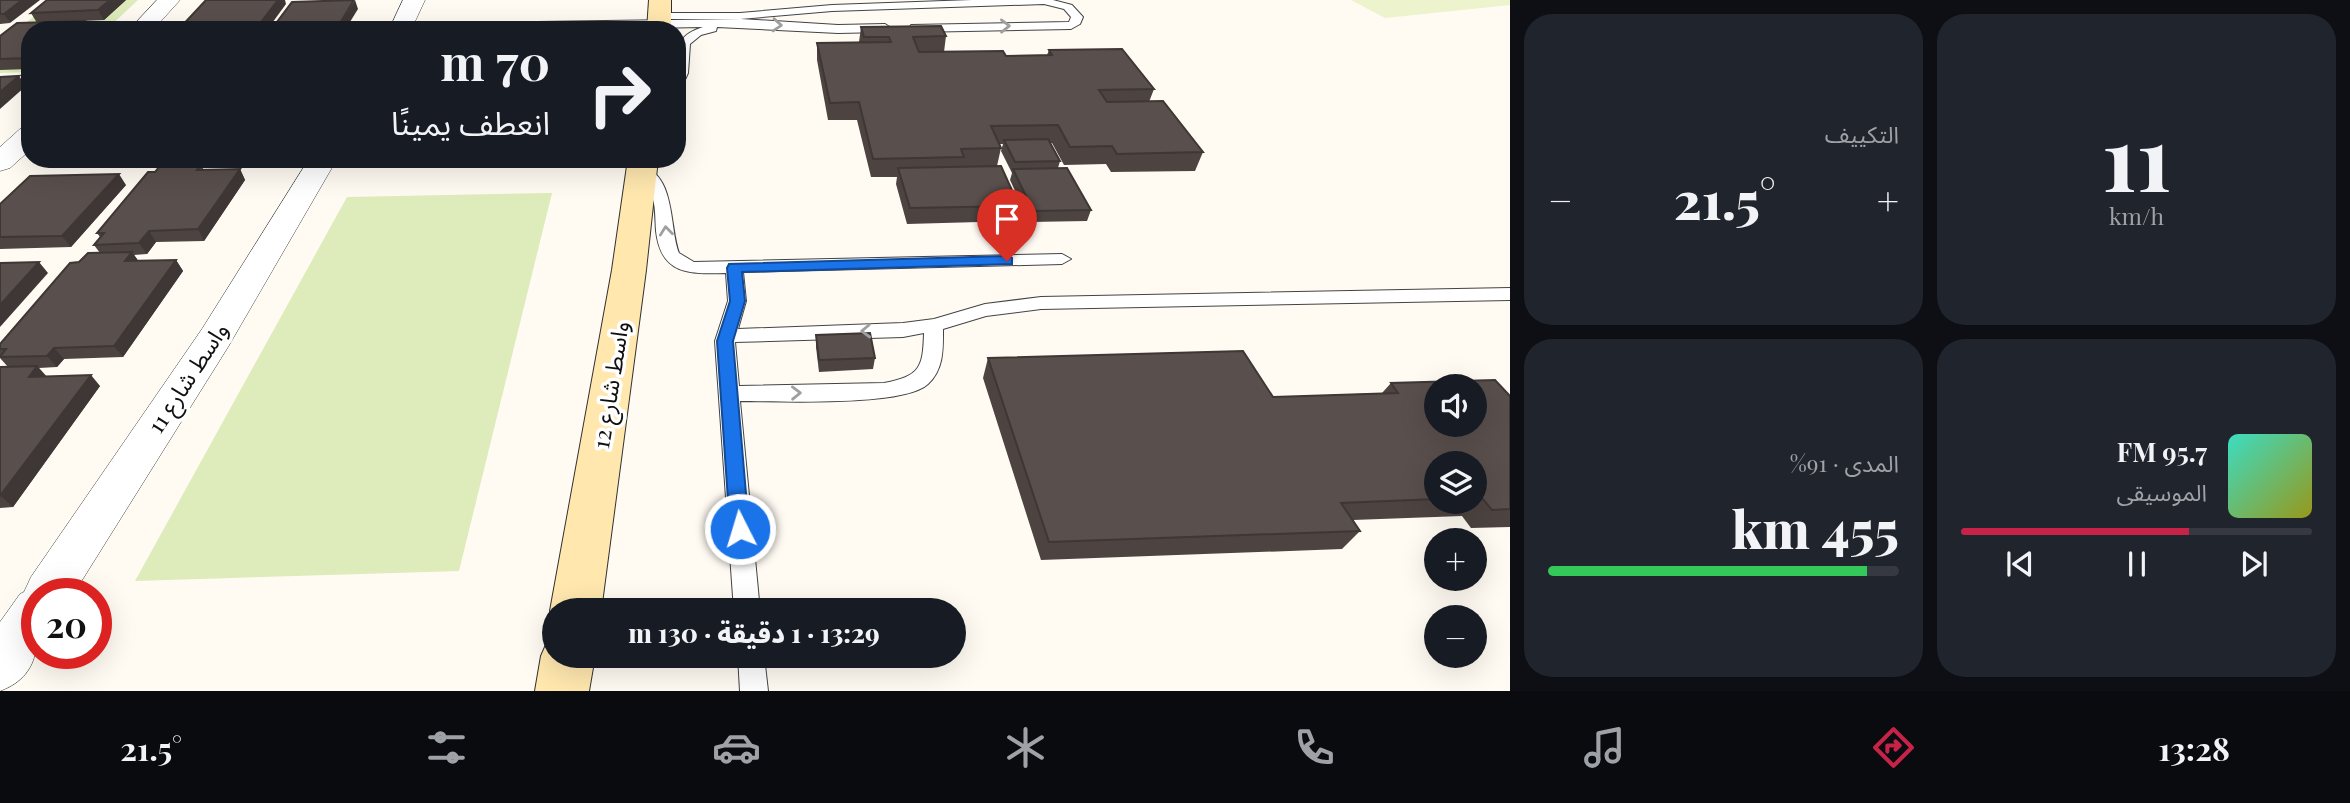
<!DOCTYPE html>
<html lang="ar">
<meta charset="utf-8">
<style>
:root{--surface:#171b24;--page:#20242c;--text:#f1f3f6;--muted:#9ea1a6;--line:#363941;--accent:#c72248}
body{margin:0;font-family:"Playfair Display","Noto Sans Arabic",serif;background:var(--page);color:var(--text);direction:rtl;height:100vh;display:flex;flex-direction:column;font-size:26px;white-space:nowrap}
*{box-sizing:border-box;margin:0}
p{font-size:23px;color:var(--muted)}
.icon{flex:none;width:38px;height:38px;fill:none;stroke:currentColor;stroke-width:2;stroke-linecap:round;stroke-linejoin:round}
.map{position:relative;flex:1;overflow:hidden;direction:ltr}
.drawer{display:flex;flex-direction:column;gap:14px;padding:14px;background:#0d0f14;width:840px}
.drawer>*{flex:none}
.hud{position:absolute;left:21px;top:21px;width:665px;height:147px;border-radius:28px;box-shadow:0 7px 28px #0002;direction:rtl;background:#171b24;color:var(--text);overflow:hidden}
.fabs{position:absolute;left:1424px;top:374px;display:grid;gap:14px}
.fabs a{display:grid;place-items:center;width:63px;height:63px;border-radius:50%;background:var(--surface);box-shadow:0 7px 28px #0002;font-size:35px}
.speed{position:absolute;left:21px;top:578px;display:flex;gap:14px;font-size:35px;font-weight:700;text-align:center}
.speed>*{display:grid;place-content:center;width:91px;height:91px;border-radius:50%;background:var(--surface);box-shadow:0 7px 28px #0002;line-height:1}
.speed .limit{border:10px solid #d22;background:#fff;color:#111}
.pin{position:absolute;display:grid;place-items:center;width:60px;height:60px;color:#fff;margin:-72px -30px;border-radius:50% 50% 50% 0;rotate:-45deg;box-shadow:0 0 7px #0007}
.pin .icon{rotate:45deg}
.me{position:absolute;width:77px;margin:-38px;rotate:355deg;stroke-linejoin:round;filter:drop-shadow(0 0 5px #0008)}
.turn{display:flex;align-items:center;gap:24px;height:147px;padding:0 21px;font-size:32px}
.turn .icon{width:91px;height:91px;stroke-width:2.5}
.turn b{display:block;font-size:49px;line-height:60px}
.big{font-size:52px;font-weight:800;line-height:1.1}
.drawer .widget{flex:1;display:flex;flex-direction:column;justify-content:center;gap:10px;min-width:0;padding:0 24px;border-radius:28px;background:var(--page)}
.drawer .dial{align-items:center;gap:0}
.dial b{font-size:91px;line-height:1}
.song{display:flex;align-items:center;gap:21px}
.cover{width:84px;height:84px;border-radius:10px;background:linear-gradient(135deg,hsl(170 70% 55%),hsl(60 70% 35%))}
.played{height:7px;border-radius:4px;background:linear-gradient(90deg,var(--accent) 65%,var(--line) 65%)}
.keys{display:flex;justify-content:space-around;direction:ltr}
.heat{display:flex;justify-content:space-between;align-items:center;font-size:38px;direction:ltr}
.charge{height:10px;border-radius:5px;background:linear-gradient(90deg,#34c759 91%,var(--line) 0)}
.drawer .tiles{flex:1;display:grid;gap:14px;grid-template-columns:repeat(2,1fr)}
.trip{position:absolute;left:542px;top:598px;width:424px;height:70px;border-radius:35px;background:var(--surface);box-shadow:0 7px 28px #0002;font-weight:800;line-height:70px;text-align:center;direction:rtl}
.tab-bar{display:flex;height:112px;justify-content:space-around;align-items:center;background:#090b0e;color:var(--muted)}
.tab-bar .icon{width:49px;height:49px}
.tab-bar .selected{color:var(--accent)}
.tab-bar b{font-size:32px;color:var(--text)}
main{display:flex;flex:1;min-height:0}
.map>svg:first-child{display:block}
</style>
<main>
<section class="drawer">
<div class="tiles">
<div class="widget dial"><b>11</b><p>km/h</p></div>
<div class="widget"><p>التكييف</p>
<div class="heat"><a>−</a><b class="big">21.5°</b><a>+</a></div>
</div>
<div class="widget">
<div class="song"><i class="cover"></i><div><b>95.7 FM</b><p>الموسيقى</p></div></div>
<div class="played"></div>
<div class="keys"><svg class="icon" aria-label="previous" viewBox="0 0 24 24"><path d="M18 5L8 12l10 7zM5 5v14"/></svg><svg class="icon" aria-label="pause" viewBox="0 0 24 24"><path d="M8 5v14M16 5v14"/></svg><svg class="icon" aria-label="next" viewBox="0 0 24 24"><path d="M6 5l10 7-10 7zM19 5v14"/></svg></div>
</div>
<div class="widget"><p>المدى · 91%</p><b class="big">455 km</b><div class="charge"></div></div>
</div>
</section>
<div class="map">
<svg width="1510" height="691" viewBox="0 0 1510 691">
<rect width="100%" height="100%" fill="#fffbf3"/>
<g fill="#ddecba">
<polygon points="55,0 138,0 106,30 30,30 30,72 0,73 0,43"/>
<polygon points="552,193 459,571 135,581 347,197"/>
</g>
<polygon fill="#ecf3cd" points="1351,0 1510,0 1510,5 1385,18"/>
<g fill="none" stroke-linecap="round" stroke-linejoin="round">
<defs>
<g id="service">
<polygon points="972,0 1053,0 1072,5 1083,17 1080,24 1071,29 915,32 909,28 911,25 1069,22 1071,17 1064,9 1044,4 832,11 740,19 660,19 654,16 660,13 740,13 832,5"/>
<path d="M 741,19 L 838,25 L 885,24 L 891,28 L 885,32 L 838,33 L 717,27 L 716,31 L 701,35 L 690,44 L 688,73 L 682,86 L 677,87 C 677,57 669,38 703,27 L 538,30 L 532,26 L 538,22 Z"/>
<path d="M 641,166 C 676,175 669,227 679,253 L 694,262 L 1062,254 L 1071,259 L 1062,264 L 743,272 L 746,301 L 738,329 L 903,323 L 934,319 L 985,304 L 1041,297 L 1510,288 L 1510,300 L 1041,309 L 986,316 L 943,329 C 943,349 944,369 928,384 C 904,407 777,401 740,401 L 760,611 L 734,611 L 715,341 L 728,301 L 726,273 C 689,274 661,275 656,231 C 655,218 656,205 651,193 C 647,184 639,178 633,171 ZM 924,333 C 923,368 920,376 884,383 L 739,386 L 735,342 L 903,337 Z"/>
<polygon points="738,656 764,656 768,691 740,691"/>
</g>
<g id="minor">
<polygon points="157,0 180,0 153,30 129,30"/>
<polygon points="403,0 425,0 411,30 389,30"/>
<polygon points="30,127 30,150 10,168 0,171 0,147 20,129"/>
<path d="M 309,159 L 337,159 L 228,347 L 74,593 L 37,593 C 37,634 46,674 0,691 L 0,622 L 20,594 L 24,592 L 31,577 L 202,329 Z"/>
</g>
<g id="secondary">
<polygon points="649,0 671,0 671,30 647,30"/>
<polygon points="628,159 658,159 646,270 601,611 555,611 555,623 550,611 612,270"/>
<polygon points="555,635 555,656 595,656 589,691 535,691 541,656 549,638"/>
</g>
</defs>
<use href="#service" stroke="#434343" stroke-width="2"/>
<use href="#minor" stroke="#434343" stroke-width="1"/>
<use href="#secondary" stroke="#323232" stroke-width="2"/>
<use href="#service" fill="#fff" fill-rule="evenodd"/>
<use href="#minor" fill="#fff" fill-rule="evenodd"/>
<use href="#secondary" fill="#ffe7ae" fill-rule="evenodd"/>
</g>
<g fill="#4d4441" fill-rule="evenodd">
<polygon points="0,0 10,23 0,24"/>
<polygon points="47,0 126,0 104,20 37,23 31,13"/>
<polygon points="84,21 89,30 30,30 30,69 0,70 0,36 17,23"/>
<polygon points="861,27 946,36 944,52 1006,56 1047,55 1049,50 1154,89 1149,102 1203,152 1195,171 1111,172 1106,164 1064,165 1052,143 1050,143 1060,161 1058,168 1091,210 1087,221 1030,222 1010,180 1012,173 1001,151 1003,144 1000,144 1001,148 997,166 1019,206 1015,221 907,224 896,184 897,177 871,177 857,120 828,120 817,60 817,43 859,42"/>
<polygon points="52,159 147,159 143,165 58,168"/>
<polygon points="164,159 262,159 258,164 202,167 204,170 240,169 245,180 204,241 156,242 147,254 134,255 138,261 176,260 183,271 123,357 64,359 57,367 39,368 46,376 100,386 13,507 0,508 0,367 8,367 0,358 0,344 79,262 100,253 94,245 100,237 97,233 155,172 168,166"/>
<polygon points="126,185 71,247 0,249 0,204"/>
<polygon points="816,335 875,358 873,369 819,372 816,347"/>
<path d="M 988,358 L 1273,397 L 1382,393 L 1391,383 L 1510,396 L 1510,527 L 1471,528 L 1462,516 L 1353,520 L 1360,531 L 1342,549 L 1041,560 L 983,378 ZM 1437,464 L 1475,464 L 1475,502 L 1437,502 Z"/>
</g>
<g fill="#3e3735">
<polygon points="22,0 40,0 10,23 4,14"/>
<polygon points="110,0 126,0 104,20 98,10"/>
<polygon points="278,0 285,0 286,4 267,30 255,30"/>
<polygon points="355,0 358,9 345,30 336,30"/>
<polygon points="84,21 89,30 73,30"/>
<polygon points="19,76 26,86 0,109 0,92"/>
<polygon points="140,159 147,159 143,165"/>
<polygon points="240,169 245,180 204,241 198,229"/>
<polygon points="119,174 126,185 71,247 62,236"/>
<polygon points="149,231 156,242 147,254 139,243"/>
<polygon points="132,252 140,263 125,261"/>
<polygon points="176,260 183,271 123,357 114,346"/>
<polygon points="39,262 48,273 0,327 0,305"/>
<polygon points="54,348 64,359 57,367 47,356"/>
<polygon points="37,366 47,377 29,377"/>
<polygon points="91,375 100,386 13,507 1,496"/>
</g>
<g fill="#594f4c" stroke="#3e3735" stroke-width="2" fill-rule="evenodd">
<polygon points="0,0 22,0 4,14 0,14"/>
<polygon points="47,0 110,0 98,10 31,13"/>
<polygon points="206,0 278,0 255,30 178,30"/>
<polygon points="354,0 336,30 271,30 292,2"/>
<polygon points="84,21 73,30 30,30 30,58 0,59 0,36 17,23"/>
<polygon points="941,26 946,36 913,37 919,52 1003,51 1006,56 1052,55 1049,50 1122,49 1154,89 1099,90 1107,102 1163,101 1203,152 1117,154 1112,146 1070,147 1058,125 991,126 1001,148 961,149 964,157 873,159 859,102 830,103 817,43 891,42 889,37 864,37 861,27"/>
<polygon points="19,76 0,92 0,77"/>
<polygon points="1048,139 1060,161 1015,162 1004,140"/>
<polygon points="201,165 197,170 240,169 198,229 149,231 139,243 94,245 104,233 97,233 148,172 155,172 159,167"/>
<polygon points="1001,166 1019,206 910,208 898,168"/>
<polygon points="1067,168 1091,210 1033,211 1013,169"/>
<polygon points="119,174 62,236 0,237 0,204 30,176"/>
<polygon points="132,252 125,261 176,260 114,346 54,348 47,356 0,357 6,349 0,349 0,344 70,263 79,262 88,253"/>
<polygon points="39,262 0,305 0,263"/>
<polygon points="870,333 875,358 819,360 816,335"/>
<path d="M 1243,351 L 1273,397 L 1398,393 L 1391,383 L 1495,380 L 1510,396 L 1510,509 L 1492,510 L 1482,498 L 1475,498 L 1475,464 L 1437,464 L 1437,499 L 1341,503 L 1360,531 L 1049,542 L 988,358 ZM 1437,387 L 1475,387 L 1475,425 L 1437,425 Z"/>
<polygon points="37,366 29,377 91,375 0,496 0,367"/>
</g>
<defs><path id="oneway-chevron" d="M-2-3.5L2.5 0L-2 3.5" fill="none" stroke-width="1.6" stroke-linecap="round" stroke-linejoin="round" transform="scale(1.75)"/></defs>
<g stroke="#9f9f9f">
<use href="#oneway-chevron" transform="translate(777 25) rotate(4)"/>
<use href="#oneway-chevron" transform="translate(1005 26) rotate(-1)"/>
<use href="#oneway-chevron" transform="translate(666 231) rotate(-96)"/>
<use href="#oneway-chevron" transform="translate(866 331) rotate(178)"/>
<use href="#oneway-chevron" transform="translate(796 393) rotate(-1)"/>
</g>
<polygon fill="#1a73e8" stroke="#114b97" stroke-width="2" points="1007,256 1012,258 1012,264 742,272 745,301 733,341 749,529 747,535 740,538 733,535 730,529 717,341 730,301 727,268 729,264"/>
<g text-anchor="middle" stroke-width="7" stroke-linejoin="round" paint-order="stroke">
<g font-size="23" fill="#101010" stroke="#fff">
<text transform="translate(188 378) rotate(-57)" y="8">واسط شارع 11</text>
<text transform="translate(611 385) rotate(-81)" y="8">واسط شارع 12</text>
</g>
</g>
</svg>
<div class="fabs">
<a><svg class="icon" aria-label="sound" viewBox="0 0 24 24"><path d="M4 9h4l5-4v14l-5-4H4zM17 9q2 3 0 6"/></svg></a>
<a><svg class="icon" aria-label="layers" viewBox="0 0 24 24"><path d="M12 4l9 5-9 5-9-5zM3 14l9 5 9-5"/></svg></a>
<a>+</a>
<a>−</a>
</div>
<div class="speed"><div class="limit">20</div></div>
<div class="pin" style="left:1007px;top:261px;background:#d93025"><svg class="icon" aria-label="arrive" viewBox="0 0 24 24"><path d="M6 21V4h12l-3 4 3 4H6"/></svg></div>
<svg class="me" style="left:740px;top:529px" viewBox="-20 -20 40 40"><circle r="17" fill="#1a73e8" stroke="#fff" stroke-width="3"/><path d="M0-11L8 9 0 5-8 9z" fill="#fff"/></svg>
<div class="trip">13:29 · 1 دقيقة · 130 m</div>
<div class="hud">
<div class="turn"><svg class="icon" aria-label="right" viewBox="0 0 24 24"><path d="M7 20v-9h11M14 6l5 5-5 5"/></svg><div><b>70 m</b>انعطف يمينًا</div></div>
</div>
</div>
</main>
<nav class="tab-bar">
<b>13:28</b>
<svg class="icon selected" aria-label="directions" viewBox="0 0 24 24"><path d="M12 3l9 9-9 9-9-9zM9 14v-3h6M13 9l2 2-2 2"/></svg>
<svg class="icon" aria-label="music" viewBox="0 0 24 24"><path d="M9 18V5l10-2v13"/><circle cx="6" cy="18" r="3"/><circle cx="16" cy="16" r="3"/></svg>
<svg class="icon" aria-label="phone" viewBox="0 0 24 24"><path d="M5 4h4l2 5-3 2q2 4 5 5l2-3 5 2v4C11 20 4 13 5 4z"/></svg>
<svg class="icon" aria-label="climate" viewBox="0 0 24 24"><path d="M12 3v18M4 7l16 10M4 17L20 7"/></svg>
<svg class="icon" aria-label="car" viewBox="0 0 24 24"><path d="M5 17H2v-5l4-1 3-4h7l3 4 3 1v5h-3M9 17h6M6 11h13"/><circle cx="7" cy="17" r="2"/><circle cx="17" cy="17" r="2"/></svg>
<svg class="icon" aria-label="filters" viewBox="0 0 24 24"><path d="M4 7h16M4 17h16"/><circle cx="9" cy="7" r="2"/><circle cx="15" cy="17" r="2"/></svg>
<b>21.5°</b>
</nav>
